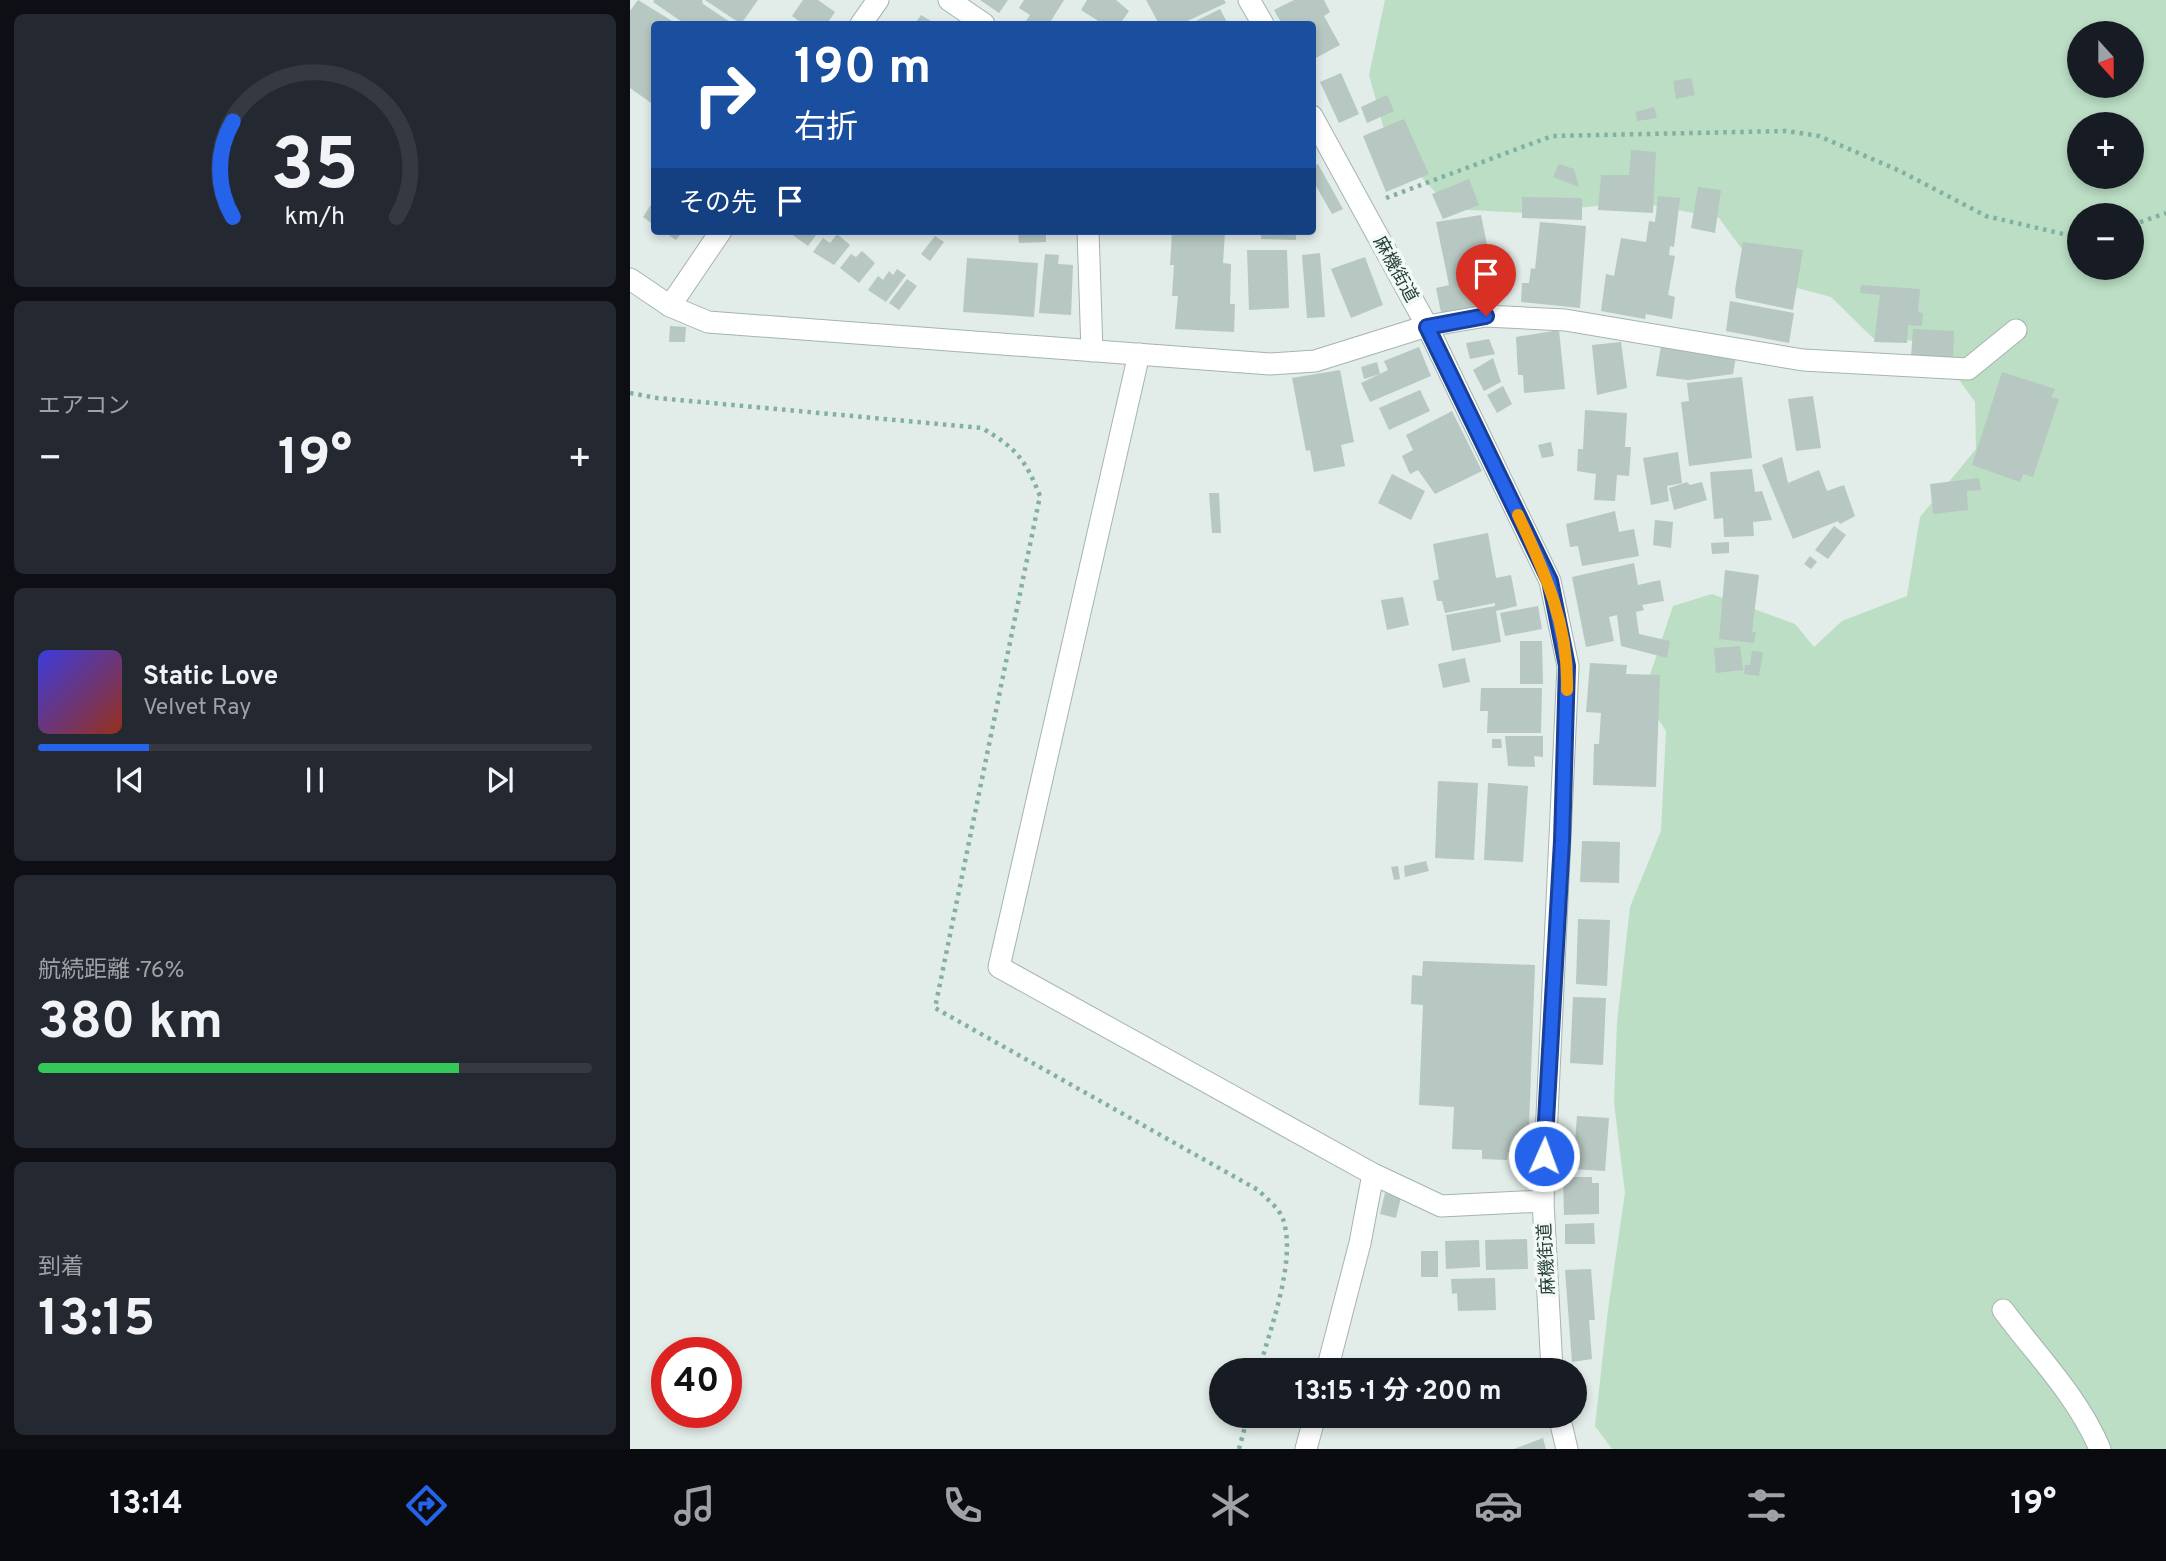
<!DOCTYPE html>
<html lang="ja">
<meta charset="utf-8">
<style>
:root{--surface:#171b24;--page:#242831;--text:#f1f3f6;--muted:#9ea1a6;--line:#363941;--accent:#2563eb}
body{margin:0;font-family:Overpass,"Noto Sans JP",sans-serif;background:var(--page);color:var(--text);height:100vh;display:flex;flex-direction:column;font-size:26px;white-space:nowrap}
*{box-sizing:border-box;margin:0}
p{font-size:23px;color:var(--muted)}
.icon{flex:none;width:38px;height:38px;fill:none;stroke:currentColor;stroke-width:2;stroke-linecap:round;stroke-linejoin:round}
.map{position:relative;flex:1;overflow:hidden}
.drawer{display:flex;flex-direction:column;gap:14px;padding:14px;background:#0d0f14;width:630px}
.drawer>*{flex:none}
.hud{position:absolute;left:21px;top:21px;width:665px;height:214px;border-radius:7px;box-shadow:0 4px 10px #0003;background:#1a4fa0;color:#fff;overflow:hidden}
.needle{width:46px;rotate:159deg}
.buttons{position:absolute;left:1437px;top:21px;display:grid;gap:14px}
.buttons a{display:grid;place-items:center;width:77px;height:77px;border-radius:50%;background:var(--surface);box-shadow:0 4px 10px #0003;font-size:35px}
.speed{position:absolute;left:21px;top:1337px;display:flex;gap:14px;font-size:35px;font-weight:700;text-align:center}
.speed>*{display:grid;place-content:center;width:91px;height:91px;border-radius:50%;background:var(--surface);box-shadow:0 4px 10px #0003;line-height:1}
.speed .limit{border:10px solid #d22;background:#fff;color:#111}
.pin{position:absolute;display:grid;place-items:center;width:60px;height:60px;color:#fff;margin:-72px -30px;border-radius:50% 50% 50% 0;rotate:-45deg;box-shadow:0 0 7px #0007}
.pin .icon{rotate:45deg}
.me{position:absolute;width:77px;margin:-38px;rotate:2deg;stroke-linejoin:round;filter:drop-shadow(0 0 5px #0008)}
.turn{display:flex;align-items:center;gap:24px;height:147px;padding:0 28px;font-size:32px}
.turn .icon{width:91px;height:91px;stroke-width:2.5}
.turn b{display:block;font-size:49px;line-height:60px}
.then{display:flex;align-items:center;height:66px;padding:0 28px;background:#0003;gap:14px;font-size:26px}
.big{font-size:52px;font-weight:700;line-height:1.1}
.drawer .card{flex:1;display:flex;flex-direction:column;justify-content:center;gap:10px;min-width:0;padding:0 24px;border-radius:10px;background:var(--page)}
.drawer .dial{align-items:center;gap:0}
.dial svg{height:182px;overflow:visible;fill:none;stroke:var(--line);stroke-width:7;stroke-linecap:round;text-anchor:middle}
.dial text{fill:var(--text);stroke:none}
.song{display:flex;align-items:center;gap:21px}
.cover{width:84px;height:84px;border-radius:10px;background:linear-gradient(135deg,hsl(240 70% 55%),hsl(10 70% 35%))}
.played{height:7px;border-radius:4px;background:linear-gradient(90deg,var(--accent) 20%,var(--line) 20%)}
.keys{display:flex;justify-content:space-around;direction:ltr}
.heat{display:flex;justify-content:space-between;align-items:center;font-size:38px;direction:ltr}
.charge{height:10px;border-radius:5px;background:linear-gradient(90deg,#34c759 76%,var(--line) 0)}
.trip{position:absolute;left:579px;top:1358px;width:378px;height:70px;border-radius:35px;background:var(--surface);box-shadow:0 4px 10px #0003;font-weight:700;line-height:70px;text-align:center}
.menu{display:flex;height:112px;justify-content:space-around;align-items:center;background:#090b0e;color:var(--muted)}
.menu .icon{width:49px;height:49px}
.menu .active{color:var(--accent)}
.menu b{font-size:32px;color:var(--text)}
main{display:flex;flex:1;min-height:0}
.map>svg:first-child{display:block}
</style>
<main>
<section class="drawer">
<div class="card dial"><svg viewBox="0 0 100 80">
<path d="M14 69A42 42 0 1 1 86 69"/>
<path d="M14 69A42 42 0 0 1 14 27" stroke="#2563eb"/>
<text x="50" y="56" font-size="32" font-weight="700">35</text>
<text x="50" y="72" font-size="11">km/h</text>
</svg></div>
<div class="card"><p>エアコン</p>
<div class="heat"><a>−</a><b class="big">19°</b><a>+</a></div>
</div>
<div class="card">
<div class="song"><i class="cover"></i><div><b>Static Love</b><p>Velvet Ray</p></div></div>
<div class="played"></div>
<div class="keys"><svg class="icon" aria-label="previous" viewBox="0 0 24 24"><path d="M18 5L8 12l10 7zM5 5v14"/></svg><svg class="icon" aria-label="pause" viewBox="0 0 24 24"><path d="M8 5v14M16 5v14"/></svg><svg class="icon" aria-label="next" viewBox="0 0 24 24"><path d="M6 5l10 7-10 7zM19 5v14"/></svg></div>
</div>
<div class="card"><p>航続距離 · 76%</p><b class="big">380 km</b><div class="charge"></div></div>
<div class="card"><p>到着</p><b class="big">13:15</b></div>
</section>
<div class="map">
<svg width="1536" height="1449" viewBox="0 0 1536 1449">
<rect width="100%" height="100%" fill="#e2ece8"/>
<path fill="#bbdec4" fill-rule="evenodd" d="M 755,0 L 1536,0 L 1536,1449 L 982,1449 L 965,1426 L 978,1310 L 995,1193 L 984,1103 L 987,1023 L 1000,907 L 1031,831 L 1036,731 L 1013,696 L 1043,606 L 1082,594 L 1165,624 L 1184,647 L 1212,621 L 1277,596 L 1290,517 L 1346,449 L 1345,402 L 1302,342 L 1243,338 L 1201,297 L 1134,279 L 1089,218 L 1006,202 L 897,213 L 821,209 L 757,140 L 739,75 ZM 1449,33 L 1502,33 L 1502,86 L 1449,86 ZM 1449,124 L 1502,124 L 1502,177 L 1449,177 ZM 1449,215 L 1502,215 L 1502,268 L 1449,268 Z"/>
<g fill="#b7c7c1">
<polygon points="8,0 47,24 24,24 24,105 0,88 0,11"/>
<polygon points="24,0 72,0 73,4 103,24 55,24 23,2"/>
<polygon points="75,0 128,0 111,24"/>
<polygon points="173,0 188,0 205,12 197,24 173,24 162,16"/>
<polygon points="350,0 378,0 369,13"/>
<polygon points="394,0 434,0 419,24 394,24 400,15 389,8"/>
<polygon points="457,0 486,0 499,11 490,24 473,24 451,10"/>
<polygon points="516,0 594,0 596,3 551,24 529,24"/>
<polygon points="664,0 694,0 700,12 694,16 710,45 682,60 682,24 652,24 644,10"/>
<polygon points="590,9 598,24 560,24"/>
<polygon points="291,15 306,24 285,24"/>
<polygon points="711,73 729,114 709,123 690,82"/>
<polygon points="1061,78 1065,95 1046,99 1043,81"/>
<polygon points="757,95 764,111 737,123 731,107"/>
<polygon points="1024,107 1027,118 1007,121 1006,112"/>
<polygon points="774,119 799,174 756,192 733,136"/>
<polygon points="1001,150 1026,152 1023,213 968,210 971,175 999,175"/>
<polygon points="688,164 713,209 702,214 682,179 682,167"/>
<polygon points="929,164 944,169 949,187 923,177"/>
<polygon points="839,179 849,205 813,219 802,194"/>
<polygon points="1068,187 1091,190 1085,233 1061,228"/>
<polygon points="1028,196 1050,198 1044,247 1040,246 1039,255 1045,256 1038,295 1045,297 1042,319 1016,314 1015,319 971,311 976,274 984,276 991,238 1016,242 1019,221 1025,222"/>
<polygon points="892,197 952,198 952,220 892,218"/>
<polygon points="24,200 24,225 13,217"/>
<polygon points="851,215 869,304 822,318 812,317 806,288 819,285 806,222"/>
<polygon points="910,222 956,226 950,308 891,302 892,283 899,283 901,268 905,269"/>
<polygon points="33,231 53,231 46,240"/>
<polygon points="157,231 189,231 178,246"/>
<polygon points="354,231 416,231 416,242 389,243 388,234 352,235"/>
<polygon points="547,231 595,231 593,263 601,264 600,304 605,304 604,332 545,329 548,296 542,296 544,265 540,265 542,232"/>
<polygon points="631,231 666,231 666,240 631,239"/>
<polygon points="207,234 220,245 204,265 183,252 193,238 200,243"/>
<polygon points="305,236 314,242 300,261 291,254"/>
<polygon points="1113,242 1173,250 1163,310 1106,298 1105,290"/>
<polygon points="617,250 657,250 659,308 619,310"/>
<polygon points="232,251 245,263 229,283 210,268 221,254 226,257"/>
<polygon points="690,253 695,317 677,318 672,255"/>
<polygon points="415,254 429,255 428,264 443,265 441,315 409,313"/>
<polygon points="735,257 753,305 721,318 701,269"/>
<polygon points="337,258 408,263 404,317 333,312"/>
<polygon points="267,269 276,275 256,302 238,290 248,276 253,280 259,271 263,275"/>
<polygon points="879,270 881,281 875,283 872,271"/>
<polygon points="277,279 287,286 269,310 259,303"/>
<polygon points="1231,285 1290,289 1288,312 1293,313 1292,326 1278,325 1277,343 1244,342 1250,295 1230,293"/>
<polygon points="1100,301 1164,313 1159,343 1096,331"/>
<polygon points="40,326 56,327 55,342 39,342"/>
<polygon points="1283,329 1324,331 1323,359 1281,357"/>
<polygon points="929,330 935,389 894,393 893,375 888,375 886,337"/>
<polygon points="859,339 865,354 840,359 836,343"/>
<polygon points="991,342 997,388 967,395 962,345"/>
<polygon points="1031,346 1106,356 1103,374 1058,380 1026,376"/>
<polygon points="789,347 801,376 740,402 731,383 750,374 734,379 731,367 747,362 750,374 758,370 754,361"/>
<polygon points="863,358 871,382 854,391 843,370"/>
<polygon points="710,370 724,442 711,445 715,466 684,472 680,450 676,451 662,378"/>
<polygon points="1372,372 1425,389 1421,397 1429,399 1403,477 1393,474 1390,482 1342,465"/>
<polygon points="1112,377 1122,458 1059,466 1051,402 1059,401 1057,383"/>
<polygon points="873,386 882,404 867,413 857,395"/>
<polygon points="790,390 800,411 759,430 749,408"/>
<polygon points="1183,396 1191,448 1166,451 1158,399"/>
<polygon points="955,410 997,413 995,447 1001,447 999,476 987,475 985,501 964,500 966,474 947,471 948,449 953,449"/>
<polygon points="822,411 852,471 805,494 788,470 780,474 772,456 783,450 776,435"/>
<polygon points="921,442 924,456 912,458 908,445"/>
<polygon points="1048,452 1052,483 1037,486 1039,501 1021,505 1013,458"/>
<polygon points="1152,457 1158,483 1189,470 1197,491 1214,485 1225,516 1210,524 1208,521 1163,539 1132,465"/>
<polygon points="1122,469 1125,492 1132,491 1142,520 1123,522 1124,536 1094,537 1093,518 1084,519 1080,472"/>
<polygon points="762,474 795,491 781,520 748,503"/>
<polygon points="1349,478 1351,490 1337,491 1338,510 1303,514 1300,484"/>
<polygon points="1057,482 1060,485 1072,482 1077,500 1044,510 1039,488"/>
<polygon points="579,493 589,493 591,533 582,533"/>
<polygon points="985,511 989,532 1004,529 1009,556 952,566 948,546 940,547 936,524"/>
<polygon points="1025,520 1043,522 1041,548 1023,545"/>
<polygon points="1204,526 1216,535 1198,559 1185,550"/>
<polygon points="858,533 866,578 881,575 887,606 866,611 871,642 822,651 816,615 865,606 865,603 815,613 812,601 807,601 803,581 809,579 803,544"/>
<polygon points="1099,542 1099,553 1082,554 1081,543"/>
<polygon points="1180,556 1187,562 1181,569 1174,564"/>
<polygon points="1004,563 1008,585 1030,580 1034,601 1012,605 1014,610 1006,612 1009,634 1040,641 1037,658 991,646 987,615 979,617 984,641 956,647 942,577"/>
<polygon points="1095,570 1129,575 1122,632 1126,632 1124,643 1089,639"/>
<polygon points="773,597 779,625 757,630 751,600"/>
<polygon points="908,606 912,629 875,636 870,613"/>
<polygon points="890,641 912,641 913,684 890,684"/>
<polygon points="1110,646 1113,670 1086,673 1084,648"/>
<polygon points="1122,651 1133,652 1129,676 1114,674 1115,665 1120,665"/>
<polygon points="835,658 840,682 813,688 808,664"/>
<polygon points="960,663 997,665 996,674 1030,675 1026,787 963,785 964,744 969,744 971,713 956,712"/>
<polygon points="851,688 912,688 911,733 857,733 858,711 850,711"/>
<polygon points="875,736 913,736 913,757 904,756 905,767 878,766"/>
<polygon points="862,739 871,739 872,748 862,748"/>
<polygon points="808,781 848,783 844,860 805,858"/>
<polygon points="858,783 898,786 893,862 854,860"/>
<polygon points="952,841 990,842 989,883 950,882"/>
<polygon points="796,861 799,871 775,877 774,866"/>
<polygon points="768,866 770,879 764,880 761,867"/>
<polygon points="948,919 980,920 977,986 946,984"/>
<polygon points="793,961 905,965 898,1153 878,1152 877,1160 852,1159 852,1150 822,1149 824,1107 789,1105 793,1005 781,1004 782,975 792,976"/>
<polygon points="943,997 976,998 973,1065 940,1063"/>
<polygon points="947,1116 979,1118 975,1171 943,1169"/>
<polygon points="933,1177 962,1177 962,1183 969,1183 969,1214 934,1215"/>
<polygon points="755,1193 771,1197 766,1218 750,1214"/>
<polygon points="964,1223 965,1244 935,1244 935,1224"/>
<polygon points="897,1239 898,1269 856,1270 855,1240"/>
<polygon points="849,1240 850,1267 816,1269 815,1241"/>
<rect x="791" y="1251" width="17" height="26"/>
<polygon points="961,1269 965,1320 959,1320 962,1359 942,1362 935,1270"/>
<polygon points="865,1278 866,1310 828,1311 827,1293 822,1294 821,1279"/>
<polygon points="913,1438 916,1449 884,1449"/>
</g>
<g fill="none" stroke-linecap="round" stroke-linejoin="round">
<defs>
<g id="minor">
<polyline points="319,0 354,24"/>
<polyline points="231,24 248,0"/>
<polyline points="458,231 462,351"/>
<polyline points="0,279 40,306 78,322 640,364 685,361 797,326 856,316 935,320 1173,360 1338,369 1386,330"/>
<polyline points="40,306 91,231"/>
<polyline points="509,354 369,967 743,1174 811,1206 913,1201"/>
<path d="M 1373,1310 C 1407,1356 1447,1395 1470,1449"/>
<polyline points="697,1370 730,1243 743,1174"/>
<polyline points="676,1449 685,1416"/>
</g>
<g id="tertiary">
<polyline points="619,0 633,24"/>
<polyline points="682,116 797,326 920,581 938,666 913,1201 922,1370"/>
<polyline points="929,1416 937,1449"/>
</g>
</defs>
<use href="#minor" stroke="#a5b4af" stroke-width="23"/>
<use href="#tertiary" stroke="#a5b4af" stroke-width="23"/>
<g stroke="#82b0a2" stroke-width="4.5" stroke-dasharray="3.5 5" stroke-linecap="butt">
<polyline points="756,198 922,136 1156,131 1189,136 1270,171 1356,216 1442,236 1449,235"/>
<polyline points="1502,225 1536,213"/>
<path d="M 0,393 L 27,398 L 352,428 C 386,448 395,459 410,496 L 305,1008 L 628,1190 C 636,1198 649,1208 653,1219 C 667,1260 640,1329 629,1370"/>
<polyline points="609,1449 618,1416"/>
</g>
<use href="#minor" stroke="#fff" stroke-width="21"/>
<use href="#tertiary" stroke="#fff" stroke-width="21"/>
</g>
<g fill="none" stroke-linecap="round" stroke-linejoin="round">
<defs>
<polyline id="route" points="856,316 797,327 920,581 937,666 932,841 914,1156"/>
</defs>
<use href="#route" stroke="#184099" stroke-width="18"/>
<use href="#route" stroke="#2563eb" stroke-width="12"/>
<path stroke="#f59e0b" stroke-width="12" d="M 888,515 C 915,572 939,626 937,690"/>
</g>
<g text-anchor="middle" stroke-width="7" stroke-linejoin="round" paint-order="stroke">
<g font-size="18" fill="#223e36" stroke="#f3f9f6">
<text transform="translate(766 269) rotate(61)" y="6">麻機街道</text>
<text transform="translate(916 1259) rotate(-93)" y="6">麻機街道</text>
</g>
</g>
</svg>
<div class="buttons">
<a><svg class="needle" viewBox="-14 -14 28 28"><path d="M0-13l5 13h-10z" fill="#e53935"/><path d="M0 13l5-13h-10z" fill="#9ea1a6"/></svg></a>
<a>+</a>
<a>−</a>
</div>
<div class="speed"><div class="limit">40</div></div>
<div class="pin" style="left:856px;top:316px;background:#d93025"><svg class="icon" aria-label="arrive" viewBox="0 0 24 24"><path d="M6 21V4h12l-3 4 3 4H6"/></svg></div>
<svg class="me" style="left:914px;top:1156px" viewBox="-20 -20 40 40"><circle r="17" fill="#2563eb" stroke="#fff" stroke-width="3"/><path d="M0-11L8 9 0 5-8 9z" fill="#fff"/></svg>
<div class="trip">13:15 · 1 分 · 200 m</div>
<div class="hud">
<div class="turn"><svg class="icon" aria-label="right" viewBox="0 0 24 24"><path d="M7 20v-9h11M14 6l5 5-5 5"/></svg><div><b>190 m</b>右折</div></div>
<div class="then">その先<svg class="icon" aria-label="arrive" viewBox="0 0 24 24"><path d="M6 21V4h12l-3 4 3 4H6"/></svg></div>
</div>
</div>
</main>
<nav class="menu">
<b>13:14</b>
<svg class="icon active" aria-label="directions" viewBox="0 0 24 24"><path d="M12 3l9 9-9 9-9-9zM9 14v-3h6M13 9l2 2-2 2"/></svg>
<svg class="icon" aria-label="music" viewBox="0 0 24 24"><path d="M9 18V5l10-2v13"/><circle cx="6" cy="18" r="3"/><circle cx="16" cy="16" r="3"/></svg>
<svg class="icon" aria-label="phone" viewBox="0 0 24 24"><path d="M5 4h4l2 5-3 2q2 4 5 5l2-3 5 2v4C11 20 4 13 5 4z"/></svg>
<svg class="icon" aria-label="climate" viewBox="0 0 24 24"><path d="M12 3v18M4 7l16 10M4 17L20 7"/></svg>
<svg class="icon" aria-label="car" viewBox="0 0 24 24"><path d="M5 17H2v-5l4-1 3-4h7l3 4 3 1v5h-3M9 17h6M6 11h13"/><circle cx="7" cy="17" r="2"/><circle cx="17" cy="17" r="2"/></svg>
<svg class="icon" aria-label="filters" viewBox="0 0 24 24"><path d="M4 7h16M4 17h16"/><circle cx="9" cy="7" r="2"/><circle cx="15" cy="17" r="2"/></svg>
<b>19°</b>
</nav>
